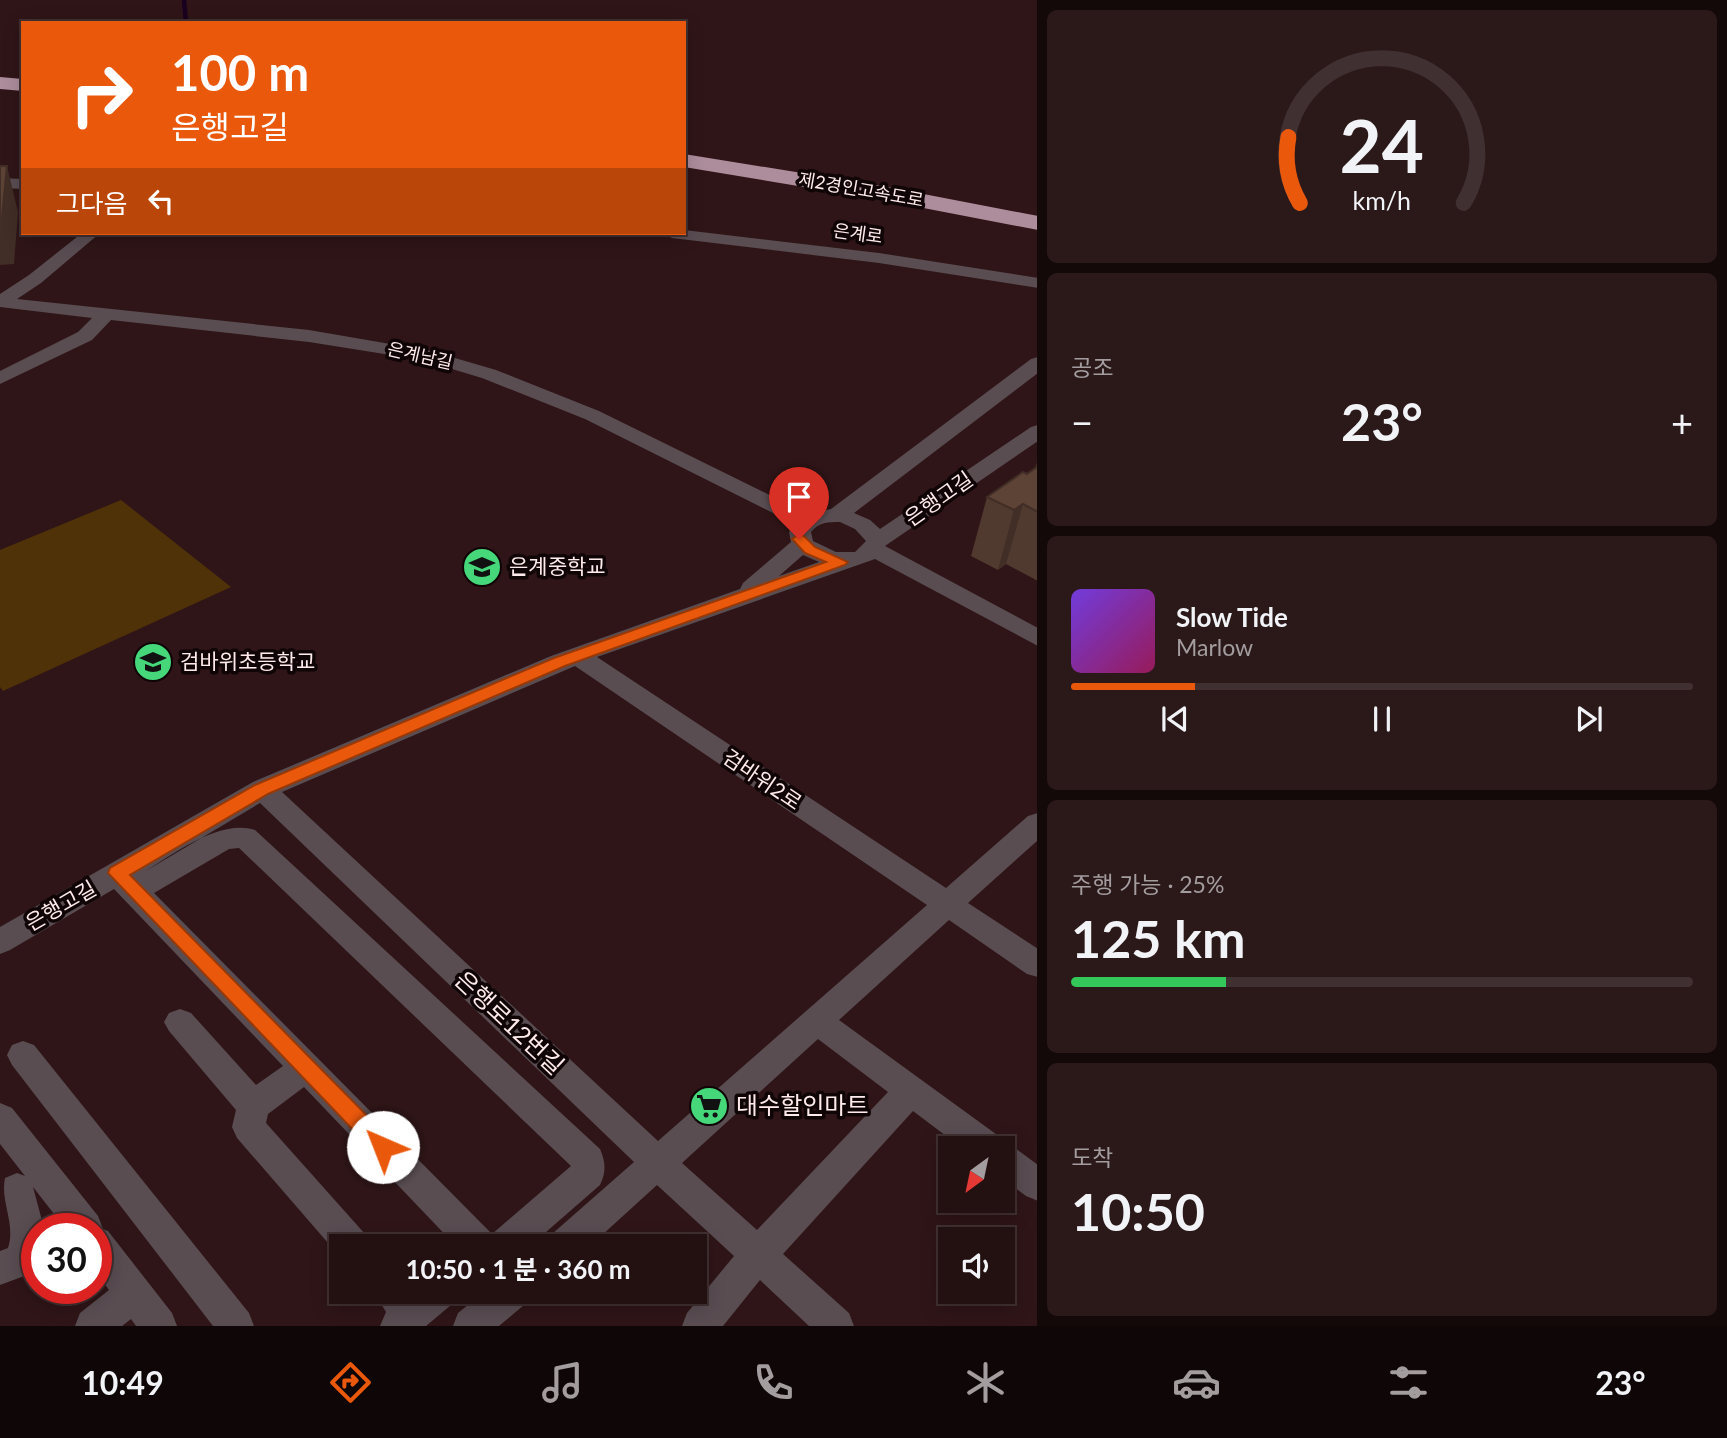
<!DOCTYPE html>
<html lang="ko">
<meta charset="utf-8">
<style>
:root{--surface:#231011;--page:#2b191a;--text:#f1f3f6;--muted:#a39d9f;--line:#403031;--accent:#ea580c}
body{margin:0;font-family:Lato,"Noto Sans KR",sans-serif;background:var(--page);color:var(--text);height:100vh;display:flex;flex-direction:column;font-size:26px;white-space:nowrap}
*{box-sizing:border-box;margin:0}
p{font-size:23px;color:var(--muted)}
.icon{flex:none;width:38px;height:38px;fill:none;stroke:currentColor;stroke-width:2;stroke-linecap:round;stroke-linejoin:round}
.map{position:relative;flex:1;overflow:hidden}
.drawer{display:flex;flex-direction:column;gap:10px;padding:10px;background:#130909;width:690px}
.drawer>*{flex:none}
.top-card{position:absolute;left:21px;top:21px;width:665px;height:214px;border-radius:0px;box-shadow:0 4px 18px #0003,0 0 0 2px var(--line);background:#ea580c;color:#fff;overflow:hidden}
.needle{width:46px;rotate:213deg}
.controls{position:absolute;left:938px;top:1136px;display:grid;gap:14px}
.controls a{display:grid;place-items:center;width:77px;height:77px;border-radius:0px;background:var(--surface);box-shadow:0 4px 18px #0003,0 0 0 2px var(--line);font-size:35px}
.speed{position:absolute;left:21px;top:1213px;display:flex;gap:14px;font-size:35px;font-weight:700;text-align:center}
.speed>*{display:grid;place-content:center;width:91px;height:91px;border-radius:50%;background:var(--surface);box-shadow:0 4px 18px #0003,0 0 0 2px var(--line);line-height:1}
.speed .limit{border:10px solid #d22;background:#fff;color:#111}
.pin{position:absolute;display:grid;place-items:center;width:60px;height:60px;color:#fff;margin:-72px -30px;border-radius:50% 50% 50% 0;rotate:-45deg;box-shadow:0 0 7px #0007}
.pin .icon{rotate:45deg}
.me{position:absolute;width:77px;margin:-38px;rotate:316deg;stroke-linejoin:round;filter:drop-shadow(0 0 5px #0008)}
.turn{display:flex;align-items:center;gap:24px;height:147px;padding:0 35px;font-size:32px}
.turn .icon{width:91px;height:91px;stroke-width:2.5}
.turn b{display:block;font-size:49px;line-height:60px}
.then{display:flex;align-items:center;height:66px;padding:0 35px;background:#0003;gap:14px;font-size:26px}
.big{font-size:52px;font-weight:700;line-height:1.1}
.drawer .card{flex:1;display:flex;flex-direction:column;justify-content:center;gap:10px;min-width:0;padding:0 24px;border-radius:10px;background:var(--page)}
.drawer .dial{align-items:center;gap:0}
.dial svg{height:182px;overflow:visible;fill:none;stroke:var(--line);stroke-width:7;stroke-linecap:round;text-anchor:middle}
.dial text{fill:var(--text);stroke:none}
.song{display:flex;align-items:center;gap:21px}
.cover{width:84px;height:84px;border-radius:10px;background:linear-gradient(135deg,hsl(260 70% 55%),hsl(330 70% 35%))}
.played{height:7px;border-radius:4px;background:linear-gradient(90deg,var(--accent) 20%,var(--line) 20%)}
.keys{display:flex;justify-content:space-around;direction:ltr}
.heat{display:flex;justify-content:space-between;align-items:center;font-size:38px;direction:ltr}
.charge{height:10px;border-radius:5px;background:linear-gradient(90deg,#34c759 25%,var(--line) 0)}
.trip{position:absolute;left:329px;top:1234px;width:378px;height:70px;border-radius:0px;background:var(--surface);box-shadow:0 4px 18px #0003,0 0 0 2px var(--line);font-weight:700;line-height:70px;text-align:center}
.tab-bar{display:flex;height:112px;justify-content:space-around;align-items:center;background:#0e0607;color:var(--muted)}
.tab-bar .icon{width:49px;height:49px}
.tab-bar .active{color:var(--accent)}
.tab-bar b{font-size:32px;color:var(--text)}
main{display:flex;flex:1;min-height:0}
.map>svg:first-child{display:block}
</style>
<main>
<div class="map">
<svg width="1038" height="1326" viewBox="0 0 1038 1326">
<rect width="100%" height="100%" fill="#2f1517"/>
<polygon fill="#4f3208" points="121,500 231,587 3,691 0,687 0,550"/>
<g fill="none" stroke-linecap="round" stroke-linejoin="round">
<polyline stroke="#1a001f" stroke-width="4.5" points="184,0 186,23"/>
<g fill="#594d52" fill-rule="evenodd">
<polygon points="0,178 23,179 23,189 0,188"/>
<polygon points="684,230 879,253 1038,278 1038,288 879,263 672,238 664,233 684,233"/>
<path d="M 82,233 L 100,233 L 41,283 L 17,299 L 309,330 L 431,351 L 496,370 L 599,411 L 808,514 L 831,509 L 1031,359 L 1038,357 L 1038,373 L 854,513 L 870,520 L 880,529 L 1031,427 L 1038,425 L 1038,441 L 885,546 L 1038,628 L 1038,646 L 875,559 L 597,657 L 946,888 L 1028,816 L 1038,813 L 1038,840 L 968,903 L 1038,949 L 1038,977 L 1027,974 L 949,920 L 839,1020 L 1000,1137 L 1003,1144 L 1015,1148 L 1038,1165 L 1038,1201 L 1026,1196 L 1003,1179 L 1003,1148 L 962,1148 L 913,1111 L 783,1254 L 849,1313 L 854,1326 L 809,1326 L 760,1280 L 723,1326 L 682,1326 L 687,1313 L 734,1256 L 657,1185 L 590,1246 L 546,1246 L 552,1234 L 634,1162 L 260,803 L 139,875 C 170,857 218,818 255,830 L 600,1149 C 606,1163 606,1172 600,1185 L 530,1246 L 456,1246 L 304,1087 L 268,1114 L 266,1123 L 365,1234 L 371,1246 L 341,1246 L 341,1258 L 237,1138 L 232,1127 L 236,1110 L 169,1031 L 164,1022 L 169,1013 L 180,1009 L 191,1013 L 256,1085 L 283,1066 L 114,889 L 10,950 L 0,954 L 0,927 L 253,782 L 551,656 L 740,589 L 743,583 L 791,542 L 789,532 L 795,524 L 585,419 L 482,378 L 422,360 L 309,342 L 111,320 L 92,340 L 0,384 L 0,371 L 78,332 L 92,318 L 0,307 L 0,294 L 29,275 ZM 840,522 L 855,529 L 866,541 L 855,552 L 836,552 L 813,541 L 811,532 C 819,522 828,522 840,522 ZM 803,555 L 819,562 L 779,576 ZM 575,666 L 927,905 L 658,1141 L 282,792 ZM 239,848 L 571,1166 L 492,1234 L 154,893 L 229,849 ZM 818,1039 L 888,1092 L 757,1230 L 682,1163 Z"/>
<polygon points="23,1041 34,1045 249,1313 254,1326 213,1326 12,1065 7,1055 12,1045"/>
<path d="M 0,1103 L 12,1108 L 98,1216 L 103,1229 L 108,1231 L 172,1313 L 177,1326 L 136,1326 L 131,1319 L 122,1326 L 75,1326 L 80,1313 L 109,1290 L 96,1272 L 96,1228 L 65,1228 L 33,1187 L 44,1228 L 37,1228 L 37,1267 L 35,1272 L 0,1285 L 0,1251 L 8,1248 C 16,1223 0,1202 5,1178 L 17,1173 L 25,1176 L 0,1144 Z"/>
<polygon points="374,1292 456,1292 451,1305 426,1326 380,1326 386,1312"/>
<polygon points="484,1292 529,1292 524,1305 499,1326 453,1326 458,1313"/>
</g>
<g fill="#ad8d9c" fill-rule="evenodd">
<polygon points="0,77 23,79 23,91 0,89"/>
<polygon points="684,154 882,186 1038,216 1038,230 882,200 684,167"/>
</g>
</g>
<polygon fill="#50392e" points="1038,460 1038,581 1006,564 998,570 971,556 987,497 1035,468"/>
<g fill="#412e26">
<polygon points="7,166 18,212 14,264 0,265 0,217"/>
<polygon points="1023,504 1006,564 998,570 1014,510"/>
</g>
<g fill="#5d4236" stroke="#412e26" stroke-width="2">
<polygon points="0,166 7,166 2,217 0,217"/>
<polygon points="1038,466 1038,512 1023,504 1014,510 987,497 1023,472 1027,474"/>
</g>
<polygon fill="#ea580c" stroke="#983908" stroke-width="2" points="799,534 804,536 815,547 848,562 845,565 565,666 268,794 130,875 391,1140 394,1147 391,1154 383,1157 376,1154 108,873 110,868 255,785 554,658 826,562 805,553 792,539"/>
<defs>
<symbol id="school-disc" viewBox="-11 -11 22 22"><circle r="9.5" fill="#45d77a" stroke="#0f0506"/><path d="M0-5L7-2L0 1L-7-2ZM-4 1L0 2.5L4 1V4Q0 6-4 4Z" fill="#111"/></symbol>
<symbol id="supermarket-disc" viewBox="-11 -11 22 22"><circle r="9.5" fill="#45d77a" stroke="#0f0506"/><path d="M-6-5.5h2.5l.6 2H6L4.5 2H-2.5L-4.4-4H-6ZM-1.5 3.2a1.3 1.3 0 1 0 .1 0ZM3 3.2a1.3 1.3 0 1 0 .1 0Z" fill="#111"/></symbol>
</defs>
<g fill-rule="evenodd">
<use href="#school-disc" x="460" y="545" width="44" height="44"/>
<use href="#school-disc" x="131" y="640" width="44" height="44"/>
<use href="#supermarket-disc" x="687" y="1084" width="44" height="44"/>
</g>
<g text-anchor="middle" stroke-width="7" stroke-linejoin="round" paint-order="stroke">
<g font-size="18" fill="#feeaeb" stroke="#0f0506">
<text transform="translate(861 190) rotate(10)" y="6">제2경인고속도로</text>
<text transform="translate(858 234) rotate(8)" y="6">은계로</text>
<text transform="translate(420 356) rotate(13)" y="6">은계남길</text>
</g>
<g font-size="21" fill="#feeaeb" stroke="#0f0506">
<text transform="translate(939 499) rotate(-35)" y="7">은행고길</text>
<text transform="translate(762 780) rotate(34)" y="7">검바위2로</text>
<text transform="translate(61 906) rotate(-30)" y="7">은행고길</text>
</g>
<g font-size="21" fill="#feeaeb" stroke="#0f0506" text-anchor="start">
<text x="509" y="574">은계중학교</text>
<text x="180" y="669">검바위초등학교</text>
</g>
<g font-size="24" fill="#feeaeb" stroke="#0f0506">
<text transform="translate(509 1023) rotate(43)" y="8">은행로12번길</text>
</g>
<g font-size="24" fill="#feeaeb" stroke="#0f0506" text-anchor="start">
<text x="736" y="1114">대수할인마트</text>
</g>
</g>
</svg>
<div class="controls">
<a><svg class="needle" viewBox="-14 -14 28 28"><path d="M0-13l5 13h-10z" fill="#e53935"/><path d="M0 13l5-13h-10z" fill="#a39d9f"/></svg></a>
<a><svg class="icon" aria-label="sound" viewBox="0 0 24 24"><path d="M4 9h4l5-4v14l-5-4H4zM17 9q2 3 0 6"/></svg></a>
</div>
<div class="speed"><div class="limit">30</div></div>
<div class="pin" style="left:799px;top:539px;background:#d93025"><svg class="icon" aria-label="arrive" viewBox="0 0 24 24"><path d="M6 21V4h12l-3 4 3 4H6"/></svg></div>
<svg class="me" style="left:383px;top:1147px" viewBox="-20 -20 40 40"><circle r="19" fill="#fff"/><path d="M0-13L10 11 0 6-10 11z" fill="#ea580c"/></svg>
<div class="trip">10:50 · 1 분 · 360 m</div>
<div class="top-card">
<div class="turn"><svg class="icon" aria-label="right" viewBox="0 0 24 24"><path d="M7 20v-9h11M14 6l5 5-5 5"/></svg><div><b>100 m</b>은행고길</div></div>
<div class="then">그다음<svg class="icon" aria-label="left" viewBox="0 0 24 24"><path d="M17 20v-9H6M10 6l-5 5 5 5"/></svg></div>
</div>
</div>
<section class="drawer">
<div class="card dial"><svg viewBox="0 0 100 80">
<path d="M14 69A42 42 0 1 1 86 69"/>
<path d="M14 69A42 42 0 0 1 9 40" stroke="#ea580c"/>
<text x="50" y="56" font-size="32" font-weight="700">24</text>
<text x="50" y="72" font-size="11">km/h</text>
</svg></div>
<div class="card"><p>공조</p>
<div class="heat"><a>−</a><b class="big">23°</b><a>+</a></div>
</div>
<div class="card">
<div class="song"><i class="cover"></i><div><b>Slow Tide</b><p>Marlow</p></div></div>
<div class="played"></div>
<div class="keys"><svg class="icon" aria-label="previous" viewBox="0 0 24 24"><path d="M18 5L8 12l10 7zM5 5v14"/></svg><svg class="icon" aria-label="pause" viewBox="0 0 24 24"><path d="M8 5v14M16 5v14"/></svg><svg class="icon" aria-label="next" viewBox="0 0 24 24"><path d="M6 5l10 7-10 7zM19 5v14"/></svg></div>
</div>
<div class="card"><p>주행 가능 · 25%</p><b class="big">125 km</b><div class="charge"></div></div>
<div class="card"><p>도착</p><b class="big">10:50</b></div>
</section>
</main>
<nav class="tab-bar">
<b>10:49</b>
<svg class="icon active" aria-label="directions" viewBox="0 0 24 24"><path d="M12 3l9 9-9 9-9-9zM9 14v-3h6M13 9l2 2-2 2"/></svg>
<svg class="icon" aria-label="music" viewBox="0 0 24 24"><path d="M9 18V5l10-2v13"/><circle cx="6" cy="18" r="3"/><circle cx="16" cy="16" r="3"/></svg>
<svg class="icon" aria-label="phone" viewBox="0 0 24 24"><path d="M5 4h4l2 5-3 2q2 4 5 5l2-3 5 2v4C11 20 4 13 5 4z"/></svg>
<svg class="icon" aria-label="climate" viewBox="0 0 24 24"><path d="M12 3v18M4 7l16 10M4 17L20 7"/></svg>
<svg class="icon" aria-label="car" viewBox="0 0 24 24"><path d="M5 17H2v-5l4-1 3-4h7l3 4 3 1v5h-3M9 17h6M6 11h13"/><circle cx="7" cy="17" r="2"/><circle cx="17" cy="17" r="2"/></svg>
<svg class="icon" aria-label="filters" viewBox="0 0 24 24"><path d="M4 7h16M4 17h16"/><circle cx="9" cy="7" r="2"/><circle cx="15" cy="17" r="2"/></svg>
<b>23°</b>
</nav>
